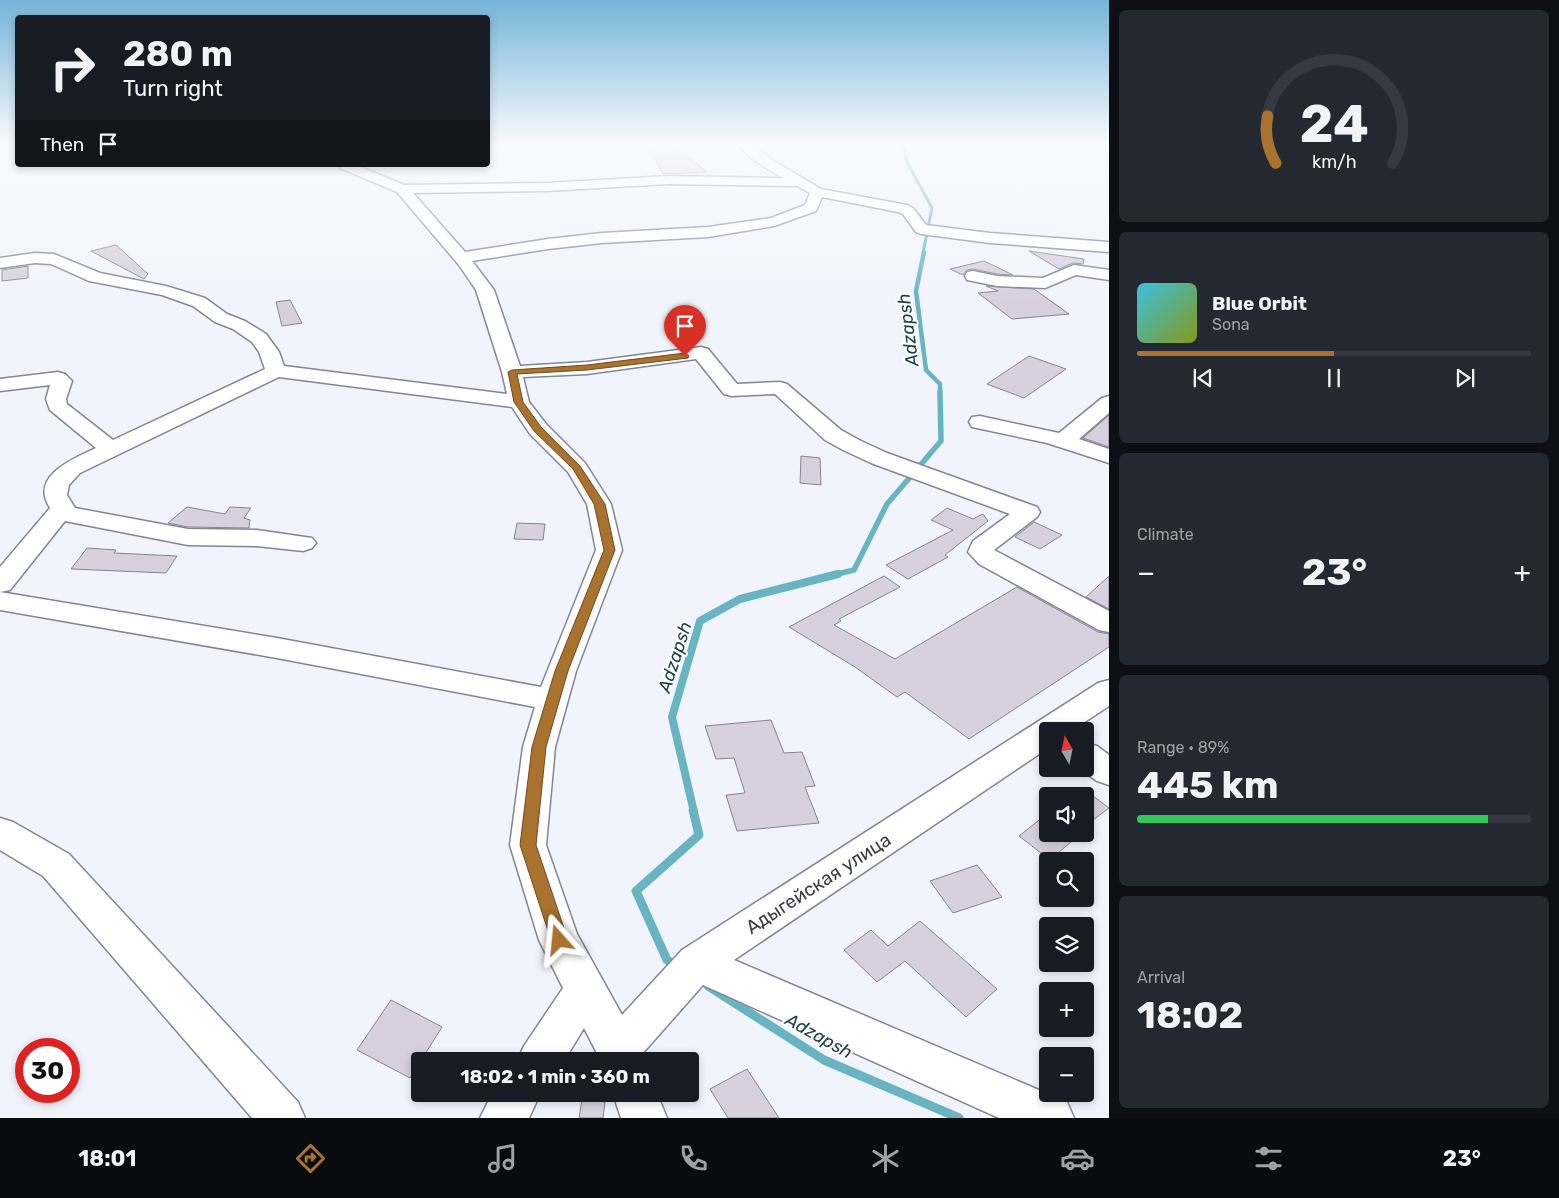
<!DOCTYPE html>
<meta charset="utf-8">
<style>
:root{--surface:#171b24;--page:#242831;--text:#f1f3f6;--muted:#9ea1a6;--line:#363941;--accent:#aa722f}
body{margin:0;font-family:Rubik,sans-serif;background:var(--page);color:var(--text);height:100vh;display:flex;flex-direction:column;font-size:19px;white-space:nowrap}
*{box-sizing:border-box;margin:0}
p{font-size:16px;color:var(--muted)}
.icon{flex:none;width:28px;height:28px;fill:none;stroke:currentColor;stroke-width:2;stroke-linecap:round;stroke-linejoin:round}
.map{position:relative;flex:1;overflow:hidden}
.drawer{display:flex;flex-direction:column;gap:10px;padding:10px;background:#0d0f14;width:450px}
.drawer>*{flex:none}
.hud{position:absolute;left:15px;top:15px;width:475px;height:152px;border-radius:5px;box-shadow:0 2px 8px #0003;background:#171b24;color:var(--text);overflow:hidden}
.needle{width:32px;rotate:351deg}
.fabs{position:absolute;left:1039px;top:722px;display:grid;gap:10px}
.fabs a{display:grid;place-items:center;width:55px;height:55px;border-radius:5px;background:var(--surface);box-shadow:0 2px 8px #0003;font-size:25px}
.speed{position:absolute;left:15px;top:1038px;display:flex;gap:10px;font-size:25px;font-weight:700;text-align:center}
.speed>*{display:grid;place-content:center;width:65px;height:65px;border-radius:50%;background:var(--surface);box-shadow:0 2px 8px #0003;line-height:1}
.speed .limit{border:8px solid #d22;background:#fff;color:#111}
.pin{position:absolute;display:grid;place-items:center;width:42px;height:42px;color:#fff;margin:-51px -21px;border-radius:50% 50% 50% 0;rotate:-45deg;box-shadow:0 0 5px #0007}
.pin .icon{rotate:45deg}
.me{position:absolute;width:55px;margin:-28px;rotate:342deg;stroke-linejoin:round;filter:drop-shadow(0 0 4px #0008)}
.turn{display:flex;align-items:center;gap:18px;height:105px;padding:0 25px;font-size:22px}
.turn .icon{width:65px;height:65px;stroke-width:2.5}
.turn b{display:block;font-size:35px;line-height:42px}
.then{display:flex;align-items:center;height:48px;padding:0 25px;background:#0003;gap:10px;font-size:19px}
.big{font-size:38px;font-weight:700;line-height:1.1}
.drawer .widget{flex:1;display:flex;flex-direction:column;justify-content:center;gap:8px;min-width:0;padding:0 18px;border-radius:8px;background:var(--page)}
.drawer .dial{align-items:center;gap:0}
.dial svg{height:130px;overflow:visible;fill:none;stroke:var(--line);stroke-width:7;stroke-linecap:round;text-anchor:middle}
.dial text{fill:var(--text);stroke:none}
.song{display:flex;align-items:center;gap:15px}
.cover{width:60px;height:60px;border-radius:8px;background:linear-gradient(135deg,hsl(190 70% 55%),hsl(70 70% 35%))}
.played{height:5px;border-radius:2px;background:linear-gradient(90deg,var(--accent) 50%,var(--line) 50%)}
.keys{display:flex;justify-content:space-around;direction:ltr}
.heat{display:flex;justify-content:space-between;align-items:center;font-size:28px;direction:ltr}
.charge{height:8px;border-radius:4px;background:linear-gradient(90deg,#34c759 89%,var(--line) 0)}
.trip{position:absolute;left:411px;top:1052px;width:288px;height:50px;border-radius:5px;background:var(--surface);box-shadow:0 2px 8px #0003;font-weight:700;line-height:50px;text-align:center}
.menu{display:flex;height:80px;justify-content:space-around;align-items:center;background:#090b0e;color:var(--muted)}
.menu .icon{width:35px;height:35px}
.menu .selected{color:var(--accent)}
.menu b{font-size:22px;color:var(--text)}
main{display:flex;flex:1;min-height:0}
.map>svg:first-child{display:block}
</style>
<main>
<div class="map">
<svg width="1109" height="1118" viewBox="0 0 1109 1118">
<rect width="100%" height="100%" fill="#f1f4fd"/>
<g fill="none" stroke-linecap="round" stroke-linejoin="round">
<polyline stroke="#68b4c1" stroke-width="3" points="902,144 908,164 932,208 923,253"/>
<polyline stroke="#68b4c1" stroke-width="4.5" points="924,252 916,291 926,370 940,384 940,393"/>
<polyline stroke="#68b4c1" stroke-width="5.5" points="833,575 854,570 887,504 941,441 940,392"/>
<polyline stroke="#68b4c1" stroke-width="8" points="694,812 672,717 700,621 740,599 838,574"/>
<g stroke="#68b4c1" stroke-width="9">
<polyline points="677,966 667,960 636,891 699,835 693,810"/>
<polyline points="708,986 824,1060 959,1118"/>
</g>
</g>
<g fill="#d6d0df" stroke="#888391">
<polygon points="647,144 671,144 707,172 663,174"/>
<polygon points="116,245 148,274 144,279 91,251"/>
<polygon points="1029,251 1084,259 1083,264 1073,263 1059,269"/>
<polygon points="984,261 1013,275 997,274 973,269 967,270 963,275 950,269"/>
<polygon points="28,266 28,278 2,281 2,270"/>
<polygon points="986,286 1034,289 1069,314 1012,319 978,293 998,291"/>
<polygon points="290,300 302,323 282,326 276,302"/>
<polygon points="1029,356 1066,369 1024,398 987,384"/>
<polygon points="1109,415 1109,447 1083,438"/>
<polygon points="801,456 820,458 821,485 800,483"/>
<polygon points="187,507 225,514 230,507 251,508 244,518 250,520 249,528 188,527 168,523"/>
<polygon points="947,508 973,519 983,514 988,521 945,555 948,557 908,579 886,565 953,530 931,520"/>
<polygon points="1034,522 1062,535 1040,549 1015,537"/>
<polygon points="517,523 545,524 543,540 514,539"/>
<polygon points="87,548 116,550 114,553 177,556 166,573 71,569"/>
<polygon points="884,576 900,587 839,619 841,621 834,625 895,659 1017,587 1098,632 1109,634 1109,647 969,739 905,692 897,697 855,667 789,627"/>
<polygon points="1109,576 1109,609 1086,597"/>
<polygon points="771,720 784,753 802,752 815,786 805,787 819,823 737,831 726,795 745,793 734,758 716,759 705,726"/>
<polygon points="1085,790 1109,808 1085,826"/>
<polygon points="1048,813 1048,834 1062,834 1072,841 1050,860 1019,836"/>
<polygon points="977,865 1002,897 953,913 930,881"/>
<polygon points="920,921 997,989 966,1017 905,961 877,982 844,950 871,930 888,946"/>
<polygon points="391,1000 442,1027 410,1078 357,1050"/>
<polygon points="747,1069 779,1118 728,1118 710,1089"/>
<polygon points="582,1099 605,1102 603,1118 579,1118"/>
</g>
<g fill="none" stroke-linecap="round" stroke-linejoin="round">
<defs>
<g id="minor">
<path d="M 740,144 L 752,144 L 769,158 L 821,189 L 907,205 L 913,208 L 926,225 L 990,233 L 1109,242 L 1109,252 L 990,243 L 921,234 L 916,232 L 903,214 L 898,212 L 822,197 L 816,211 L 774,226 L 708,237 L 602,243 L 548,249 L 472,261 L 494,290 L 520,366 L 587,362 L 701,347 L 708,349 L 737,384 L 780,382 L 787,384 L 841,430 L 859,440 L 887,453 L 1037,507 L 1040,512 L 1037,517 L 994,550 L 1109,611 L 1109,632 L 1099,630 L 979,564 L 968,552 L 973,541 L 1010,514 L 871,463 L 843,450 L 825,440 L 775,394 L 731,396 L 724,394 L 696,359 L 587,374 L 523,377 L 529,402 L 546,424 L 585,463 L 611,504 L 622,550 L 576,671 L 555,747 L 546,845 L 577,934 L 622,1015 L 682,950 L 1098,683 L 1109,680 L 1109,706 L 1071,731 L 1048,731 L 1048,748 L 734,960 L 1067,1102 L 1074,1118 L 999,1118 L 703,985 L 642,1054 L 645,1061 L 601,1061 L 584,1028 L 564,1061 L 517,1061 L 524,1046 L 563,988 L 539,940 L 510,845 L 523,747 L 535,707 L 277,658 L 0,610 L 0,567 L 50,508 C 29,476 73,459 96,448 L 50,410 L 46,399 L 50,385 L 0,391 L 0,379 L 58,372 L 65,374 L 72,381 L 66,399 L 67,404 L 113,440 L 265,369 L 259,352 L 252,342 L 233,329 L 215,322 L 193,306 L 162,295 L 89,281 L 51,264 L 35,263 L 0,268 L 0,258 L 35,253 L 54,254 L 100,273 L 166,286 L 205,298 L 227,314 L 245,321 L 266,334 L 279,352 L 284,366 L 507,394 L 502,372 L 476,290 L 459,265 L 397,192 L 340,168 L 339,165 L 356,165 L 404,185 L 547,183 L 669,176 L 783,178 C 772,171 742,156 740,144 ZM 669,184 L 797,186 L 810,193 L 805,205 L 771,218 L 708,227 L 602,233 L 548,239 L 465,252 L 413,193 L 547,191 ZM 279,377 L 512,407 L 530,434 L 568,472 L 587,504 L 596,550 L 541,687 L 277,638 L 0,592 L 10,590 L 65,521 L 188,545 L 257,546 L 303,551 L 312,548 L 316,543 L 312,538 L 257,530 L 188,529 L 75,508 L 67,495 L 69,485 L 80,473 Z"/>
<polygon points="1074,265 1109,270 1109,280 1076,275 1045,288 997,286 967,280 965,276 967,272 973,271 997,276 1043,278"/>
<polygon points="1109,396 1109,413 1079,439 1109,449 1109,463 1047,443 972,427 969,422 972,417 980,416 1059,433 1102,398"/>
<polygon points="1085,743 1097,746 1109,755 1109,785 1097,781 1080,769 1085,769"/>
<polygon points="0,818 13,822 69,854 298,1102 305,1118 252,1118 43,876 0,850"/>
<polygon points="492,1094 540,1094 529,1118 480,1118"/>
<polygon points="613,1094 657,1094 667,1118 621,1118"/>
</g>
</defs>
<use href="#minor" stroke="#828693" stroke-width="3"/>
<use href="#minor" fill="#fff" fill-rule="evenodd"/>
</g>
<linearGradient id="sky" x2="0" y2="1"><stop stop-color="#75b4d8"/><stop offset="0.48" stop-color="#f9fafe"/><stop offset="1" stop-color="#f9fafe" stop-opacity="0"/></linearGradient>
<rect width="1109" height="301" fill="url(#sky)"/>
<polygon fill="#aa722f" stroke="#6e4a1f" points="685,353 689,356 688,358 587,370 517,374 523,402 541,427 580,466 605,504 615,550 568,671 546,747 536,845 568,940 565,946 559,948 553,946 551,940 520,845 532,747 555,671 604,550 594,504 573,469 534,431 514,402 508,372 512,370 587,365"/>
<g text-anchor="middle" stroke-width="4" stroke-linejoin="round" paint-order="stroke">
<g font-size="18" font-style="italic" fill="#1e4248" stroke="#fff">
<text transform="translate(908 330) rotate(-97)" y="6">Adzapsh</text>
<text transform="translate(675 657) rotate(-72)" y="6">Adzapsh</text>
<text transform="translate(819 1036) rotate(29)" y="6">Adzapsh</text>
</g>
<g font-size="19" fill="#3a3c41" stroke="#fff">
<text transform="translate(818 883) rotate(-33)" y="7">Адыгейская улица</text>
</g>
</g>
</svg>
<div class="fabs">
<a><svg class="needle" viewBox="-14 -14 28 28"><path d="M0-13l5 13h-10z" fill="#e53935"/><path d="M0 13l5-13h-10z" fill="#9ea1a6"/></svg></a>
<a><svg class="icon" aria-label="sound" viewBox="0 0 24 24"><path d="M4 9h4l5-4v14l-5-4H4zM17 9q2 3 0 6"/></svg></a>
<a><svg class="icon" aria-label="search" viewBox="0 0 24 24"><circle cx="10" cy="10" r="6"/><path d="M15 15l6 6"/></svg></a>
<a><svg class="icon" aria-label="layers" viewBox="0 0 24 24"><path d="M12 4l9 5-9 5-9-5zM3 14l9 5 9-5"/></svg></a>
<a>+</a>
<a>−</a>
</div>
<div class="speed"><div class="limit">30</div></div>
<div class="pin" style="left:685px;top:356px;background:#d93025"><svg class="icon" aria-label="arrive" viewBox="0 0 24 24"><path d="M6 21V4h12l-3 4 3 4H6"/></svg></div>
<svg class="me" style="left:559px;top:940px" viewBox="-20 -20 40 40"><path d="M0-17L14 15 0 8-14 15z" fill="#aa722f" stroke="#fff" stroke-width="4"/></svg>
<div class="trip">18:02 · 1 min · 360 m</div>
<div class="hud">
<div class="turn"><svg class="icon" aria-label="right" viewBox="0 0 24 24"><path d="M7 20v-9h11M14 6l5 5-5 5"/></svg><div><b>280 m</b>Turn right</div></div>
<div class="then">Then<svg class="icon" aria-label="arrive" viewBox="0 0 24 24"><path d="M6 21V4h12l-3 4 3 4H6"/></svg></div>
</div>
</div>
<section class="drawer">
<div class="widget dial"><svg viewBox="0 0 100 80">
<path d="M14 69A42 42 0 1 1 86 69"/>
<path d="M14 69A42 42 0 0 1 9 40" stroke="#aa722f"/>
<text x="50" y="56" font-size="32" font-weight="700">24</text>
<text x="50" y="72" font-size="11">km/h</text>
</svg></div>
<div class="widget">
<div class="song"><i class="cover"></i><div><b>Blue Orbit</b><p>Sona</p></div></div>
<div class="played"></div>
<div class="keys"><svg class="icon" aria-label="previous" viewBox="0 0 24 24"><path d="M18 5L8 12l10 7zM5 5v14"/></svg><svg class="icon" aria-label="pause" viewBox="0 0 24 24"><path d="M8 5v14M16 5v14"/></svg><svg class="icon" aria-label="next" viewBox="0 0 24 24"><path d="M6 5l10 7-10 7zM19 5v14"/></svg></div>
</div>
<div class="widget"><p>Climate</p>
<div class="heat"><a>−</a><b class="big">23°</b><a>+</a></div>
</div>
<div class="widget"><p>Range · 89%</p><b class="big">445 km</b><div class="charge"></div></div>
<div class="widget"><p>Arrival</p><b class="big">18:02</b></div>
</section>
</main>
<nav class="menu">
<b>18:01</b>
<svg class="icon selected" aria-label="directions" viewBox="0 0 24 24"><path d="M12 3l9 9-9 9-9-9zM9 14v-3h6M13 9l2 2-2 2"/></svg>
<svg class="icon" aria-label="music" viewBox="0 0 24 24"><path d="M9 18V5l10-2v13"/><circle cx="6" cy="18" r="3"/><circle cx="16" cy="16" r="3"/></svg>
<svg class="icon" aria-label="phone" viewBox="0 0 24 24"><path d="M5 4h4l2 5-3 2q2 4 5 5l2-3 5 2v4C11 20 4 13 5 4z"/></svg>
<svg class="icon" aria-label="climate" viewBox="0 0 24 24"><path d="M12 3v18M4 7l16 10M4 17L20 7"/></svg>
<svg class="icon" aria-label="car" viewBox="0 0 24 24"><path d="M5 17H2v-5l4-1 3-4h7l3 4 3 1v5h-3M9 17h6M6 11h13"/><circle cx="7" cy="17" r="2"/><circle cx="17" cy="17" r="2"/></svg>
<svg class="icon" aria-label="filters" viewBox="0 0 24 24"><path d="M4 7h16M4 17h16"/><circle cx="9" cy="7" r="2"/><circle cx="15" cy="17" r="2"/></svg>
<b>23°</b>
</nav>
